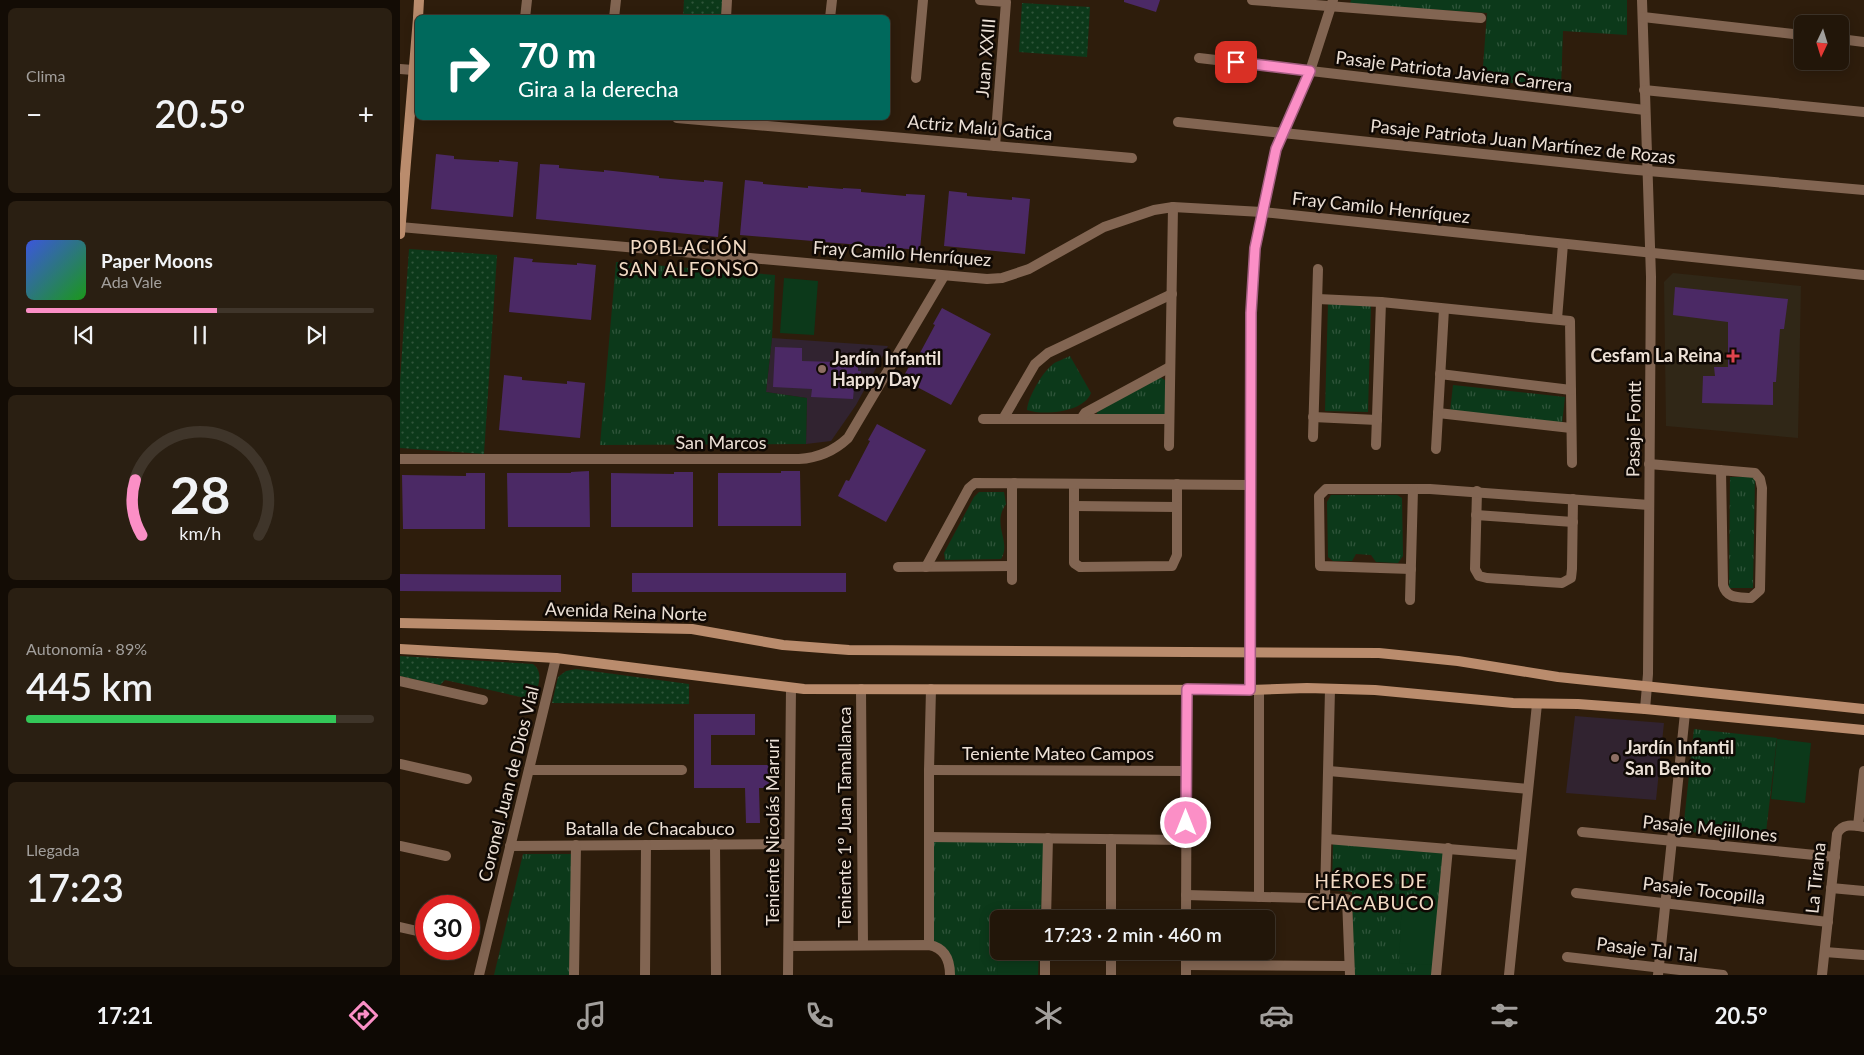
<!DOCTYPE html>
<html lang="es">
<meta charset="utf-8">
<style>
:root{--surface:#221609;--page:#2a1f12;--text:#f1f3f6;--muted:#a29f9c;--line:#3f352a;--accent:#fb8fc6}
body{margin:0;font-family:Lato,sans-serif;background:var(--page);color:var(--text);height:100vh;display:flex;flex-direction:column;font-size:19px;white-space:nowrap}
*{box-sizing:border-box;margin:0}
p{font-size:16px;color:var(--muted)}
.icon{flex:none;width:28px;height:28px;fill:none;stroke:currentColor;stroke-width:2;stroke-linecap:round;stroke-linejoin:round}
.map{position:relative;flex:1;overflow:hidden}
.drawer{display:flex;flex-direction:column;gap:8px;padding:8px;background:#130c05;width:400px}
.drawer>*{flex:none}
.top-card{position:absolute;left:15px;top:15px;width:475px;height:105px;border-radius:8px;box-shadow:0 2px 12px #0003,0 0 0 1px var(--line);background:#00695c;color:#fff;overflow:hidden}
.needle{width:32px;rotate:184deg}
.fabs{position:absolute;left:1394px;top:15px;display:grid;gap:10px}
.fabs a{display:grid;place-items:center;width:55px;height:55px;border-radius:8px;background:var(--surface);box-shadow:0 2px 12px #0003,0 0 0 1px var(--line);font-size:25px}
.speed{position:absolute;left:15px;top:895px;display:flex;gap:10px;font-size:25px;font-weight:700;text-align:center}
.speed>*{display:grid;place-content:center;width:65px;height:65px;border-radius:50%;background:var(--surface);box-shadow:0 2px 12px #0003,0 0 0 1px var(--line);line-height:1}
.speed .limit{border:8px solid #d22;background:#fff;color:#111}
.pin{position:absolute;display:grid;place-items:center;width:42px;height:42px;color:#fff;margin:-21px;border-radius:10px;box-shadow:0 2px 8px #0006}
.me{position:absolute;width:55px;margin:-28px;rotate:0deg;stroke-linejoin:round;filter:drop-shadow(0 0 4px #0008)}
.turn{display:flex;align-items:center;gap:18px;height:105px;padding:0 20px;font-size:22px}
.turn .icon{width:65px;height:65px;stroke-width:2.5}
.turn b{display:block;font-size:35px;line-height:42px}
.big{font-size:38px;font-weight:600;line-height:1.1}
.drawer .tile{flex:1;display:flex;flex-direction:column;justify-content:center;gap:8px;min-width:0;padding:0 18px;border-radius:8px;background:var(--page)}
.drawer .dial{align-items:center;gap:0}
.dial svg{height:130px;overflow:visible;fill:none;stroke:var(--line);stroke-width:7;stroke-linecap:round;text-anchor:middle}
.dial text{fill:var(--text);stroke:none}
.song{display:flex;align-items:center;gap:15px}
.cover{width:60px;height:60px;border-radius:8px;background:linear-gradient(135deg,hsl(230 70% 55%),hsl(120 70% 35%))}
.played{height:5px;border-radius:2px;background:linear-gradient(90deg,var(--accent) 55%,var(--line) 55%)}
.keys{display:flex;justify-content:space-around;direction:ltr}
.heat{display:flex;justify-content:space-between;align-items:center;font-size:28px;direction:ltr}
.charge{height:8px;border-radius:4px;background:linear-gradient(90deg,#34c759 89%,var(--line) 0)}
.trip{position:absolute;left:590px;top:910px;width:285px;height:50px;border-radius:8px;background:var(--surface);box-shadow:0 2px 12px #0003,0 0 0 1px var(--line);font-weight:600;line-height:50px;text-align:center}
.tab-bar{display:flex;height:80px;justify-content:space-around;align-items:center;background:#0e0904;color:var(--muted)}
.tab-bar .icon{width:35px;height:35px}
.tab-bar .on{color:var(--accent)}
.tab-bar b{font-size:22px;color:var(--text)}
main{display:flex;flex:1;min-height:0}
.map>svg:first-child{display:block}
</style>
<main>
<section class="drawer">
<div class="tile"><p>Clima</p>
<div class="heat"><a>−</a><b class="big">20.5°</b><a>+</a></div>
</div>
<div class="tile">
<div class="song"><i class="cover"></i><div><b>Paper Moons</b><p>Ada Vale</p></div></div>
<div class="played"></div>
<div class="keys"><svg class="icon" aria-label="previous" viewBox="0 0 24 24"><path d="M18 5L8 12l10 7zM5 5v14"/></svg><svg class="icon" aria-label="pause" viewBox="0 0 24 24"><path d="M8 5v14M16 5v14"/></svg><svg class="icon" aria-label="next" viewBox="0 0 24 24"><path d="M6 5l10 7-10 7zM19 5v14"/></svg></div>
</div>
<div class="tile dial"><svg viewBox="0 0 100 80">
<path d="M14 69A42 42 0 1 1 86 69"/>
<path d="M14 69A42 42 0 0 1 10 35" stroke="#fb8fc6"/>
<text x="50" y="56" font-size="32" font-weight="700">28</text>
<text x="50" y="72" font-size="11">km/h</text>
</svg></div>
<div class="tile"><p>Autonomía · 89%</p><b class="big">445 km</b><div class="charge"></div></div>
<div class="tile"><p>Llegada</p><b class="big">17:23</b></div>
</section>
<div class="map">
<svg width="1464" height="975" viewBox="0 0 1464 975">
<defs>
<pattern id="grass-dots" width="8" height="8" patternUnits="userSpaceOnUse" patternTransform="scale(1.25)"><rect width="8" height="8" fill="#0c391a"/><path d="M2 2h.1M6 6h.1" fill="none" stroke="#30553b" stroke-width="1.8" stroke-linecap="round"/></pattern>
<pattern id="park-tufts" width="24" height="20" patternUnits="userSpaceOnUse" patternTransform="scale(1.25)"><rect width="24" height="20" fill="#0c391a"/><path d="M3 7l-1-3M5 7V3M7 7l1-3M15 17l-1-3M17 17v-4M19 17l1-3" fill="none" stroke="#30553b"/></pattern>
</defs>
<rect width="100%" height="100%" fill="#2e1d0c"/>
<g fill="#312330">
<polygon points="372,338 488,346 456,405 431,441 406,444 407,398 366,392"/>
<polygon points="1175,716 1264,723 1256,800 1166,793"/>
</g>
<polygon fill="#302717" points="1273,273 1401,286 1398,438 1266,426 1264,282"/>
<g fill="url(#grass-dots)">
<polygon points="284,0 323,0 321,17 265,18 265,15 283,17"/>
<polygon points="622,3 690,7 687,57 619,52"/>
<polygon points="9,249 97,255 84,454 0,448 0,382"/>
<path d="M 0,656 L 133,664 C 145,673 137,688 134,700 L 45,680 L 40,685 L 0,676 Z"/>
<polygon points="176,669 289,684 289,704 152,703 158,677 166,671"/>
</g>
<g fill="url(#park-tufts)">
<polygon points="951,0 1227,0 1227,35 1163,31 1161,88 1082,80 1087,13 950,4"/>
<polygon points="216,262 375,275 372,338 366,392 407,398 406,444 200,445"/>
<polygon points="928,304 971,305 968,412 925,411"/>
<path d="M 670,356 L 691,393 C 684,412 644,416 627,410 C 628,397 642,373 652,365 C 656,361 665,359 670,356 Z"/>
<polygon points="760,377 765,380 765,415 697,414 697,409"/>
<polygon points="1053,385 1165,397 1162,424 1050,412"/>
<polygon points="1330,477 1355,477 1353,588 1329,588"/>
<path d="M 579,492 L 604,492 L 606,504 C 591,525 612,541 601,559 L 545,560 L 544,553 L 574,497 Z"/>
<polygon points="931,495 997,495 1002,498 1003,556 998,563 976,562 971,555 956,554 952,561 933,561 928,557 927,502"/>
<polygon points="1294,729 1377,738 1365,841 1283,831"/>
<polygon points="531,839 644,842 641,919 599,919 599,951 639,951 638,975 553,975 531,943"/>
<polygon points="933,841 1045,850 1034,975 953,975 952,892 932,890"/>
<polygon points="123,854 174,854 169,975 94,975"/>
</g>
<g fill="#0c391a">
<polygon points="384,278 418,281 414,335 380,333"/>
<polygon points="1377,739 1411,743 1405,803 1371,799"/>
<polygon points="1002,899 1037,901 1034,965 999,963"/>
<polygon points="598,927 599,951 628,951 628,975 597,975"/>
</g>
<g fill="#4b2965">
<polygon points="724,0 760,0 756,12 724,2"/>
<polygon points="36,154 54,156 54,159 99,162 99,160 118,162 113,217 31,209"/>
<polygon points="140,164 159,165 159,168 204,172 204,170 259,176 259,178 304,182 304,180 323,182 318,237 136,219"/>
<polygon points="345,180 363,182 363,184 408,188 408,186 443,189 443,188 461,189 461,192 506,196 506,194 525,195 520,250 340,235"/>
<polygon points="549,191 567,193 567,196 612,200 612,197 630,199 625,254 544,246"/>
<polygon points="114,257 133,259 132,262 177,265 177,263 196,265 191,320 109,312"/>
<polygon points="1275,287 1388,299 1384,329 1380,329 1376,382 1373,382 1373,405 1302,403 1303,376 1315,376 1314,367 1328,367 1328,322 1273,315"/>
<polygon points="542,308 591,334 551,405 502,379 511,363 514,364 535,325 533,324"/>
<polygon points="375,347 402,348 402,361 436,362 436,354 458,355 458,371 461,371 460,388 454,388 453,399 411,397 412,389 373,387"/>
<polygon points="104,375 122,377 122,380 167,384 167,381 185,383 180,438 99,430"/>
<polygon points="477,424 526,450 486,522 438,496 446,480 449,481 470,441 468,440"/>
<polygon points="189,471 190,527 108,527 107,473 171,473 171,472"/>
<polygon points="381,471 400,471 401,526 318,526 318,473 381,473"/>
<polygon points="274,472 293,472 293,527 211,527 211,473 274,474"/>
<polygon points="66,473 85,473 85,529 3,529 2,475 66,476"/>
<rect x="232" y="573" width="214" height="19"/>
<polygon points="0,574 161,575 161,592 0,591"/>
<polygon points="294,714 355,714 355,735 311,735 311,765 371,765 371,788 359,788 360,823 346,823 345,788 294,788"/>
</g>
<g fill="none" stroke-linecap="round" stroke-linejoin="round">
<g stroke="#826552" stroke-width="10">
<polyline points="580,0 606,2 595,146"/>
<polyline points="852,0 1081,18"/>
<polyline points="1242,0 1251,277 1248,674 1245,709"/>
<polyline points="1243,17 1402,35"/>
<polyline points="125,18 127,0"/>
<polyline points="214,18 216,0"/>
<polyline points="326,18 327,0"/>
<polyline points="430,18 432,0"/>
<polyline points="1440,39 1464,42"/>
<polyline points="799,58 1245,110"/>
<polyline points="0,69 13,70"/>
<polyline points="516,78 523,0"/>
<polyline points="1244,90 1464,112"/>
<polyline points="277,118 732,158"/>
<polyline points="778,122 1226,169 1464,190"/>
<polyline points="0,227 587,279 602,278 629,269 704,227 754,210 773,207 862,212 1464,275"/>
<polyline points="918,299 981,302 1170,321 1172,463"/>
<polyline points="1157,319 1163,244"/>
<polyline points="1040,374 1171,390"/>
<polyline points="1038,413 1171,428"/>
<polyline points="913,417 977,420"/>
<polyline points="583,419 769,419"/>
<polyline points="603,419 635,364 648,353 772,294"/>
<polyline points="681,419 685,413 770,367"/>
<polyline points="913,437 918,269"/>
<polyline points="976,445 981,302"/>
<polyline points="769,446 773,207"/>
<polyline points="1036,449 1044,309"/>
<path d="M 0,459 L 399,459 C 418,458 433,452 448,438 L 544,276"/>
<path d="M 1249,464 L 1355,473 L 1360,479 L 1362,488 L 1360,590 L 1351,598 C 1338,597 1327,599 1323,585 L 1321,470"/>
<polyline points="674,484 674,563 680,567 772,566 777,555 777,484"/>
<polyline points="1077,491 1075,569 1079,576 1087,578 1162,583 1171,578 1172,569 1173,499"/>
<polyline points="674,506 777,507"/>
<polyline points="1076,515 1173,522"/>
<polyline points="498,567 612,566"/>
<polyline points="526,567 569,488 575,483 850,485"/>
<polyline points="1011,569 920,566 919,496 926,489 1030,489 1249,505"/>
<polyline points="612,580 612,488 614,483"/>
<polyline points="1010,600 1013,489"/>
<polyline points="0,681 83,700"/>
<polyline points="461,689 463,945"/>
<polyline points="850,690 851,313 855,249 876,149 910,71 933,0"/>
<polyline points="0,764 67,779"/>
<polyline points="129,770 282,770"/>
<polyline points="529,770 787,771"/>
<polyline points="929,771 1128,789"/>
<polyline points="1458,826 1464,771"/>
<polyline points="1182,832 1435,857"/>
<polyline points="529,837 786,840"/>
<polyline points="711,839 711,919"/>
<polyline points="927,839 1121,855"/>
<polyline points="315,844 316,975"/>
<polyline points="0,846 46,856"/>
<polyline points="110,846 389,844"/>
<polyline points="1431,888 1464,891"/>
<polyline points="1176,893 1428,922"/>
<polyline points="786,895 947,899 950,975"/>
<polyline points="859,897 859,690"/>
<polyline points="925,897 930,689"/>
<polyline points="646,919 648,838"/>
<polyline points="786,919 787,689"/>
<polyline points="0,927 26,933"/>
<polyline points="529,945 529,770 531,689"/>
<path d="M 389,946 L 529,945 C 545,948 550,960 550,975"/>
<polyline points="711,951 711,975"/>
<polyline points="1425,952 1464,955"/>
<polyline points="1167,957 1323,975"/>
<polyline points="786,965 949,966"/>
<polyline points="79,975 156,658"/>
<polyline points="174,975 176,845"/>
<polyline points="245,975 246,845"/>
<polyline points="388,975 391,688"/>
<polyline points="645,975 645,951"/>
<polyline points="786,975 786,951"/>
<polyline points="1036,975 1048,848"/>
<polyline points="1109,975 1137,704"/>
<polyline points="1258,975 1285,713"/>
<path d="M 1422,975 L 1437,834 C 1442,823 1453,825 1464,827"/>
</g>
<g stroke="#ba8c6d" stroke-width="10">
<polyline points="18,18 19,0"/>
<polyline points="0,234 18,18"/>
<polyline points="0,623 292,629 383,645 449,650 979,653 1058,661 1158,677 1464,709"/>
<polyline points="0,649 156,658 404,689 850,690 907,688 975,690 1113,703 1178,704 1245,709 1464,730"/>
</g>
</g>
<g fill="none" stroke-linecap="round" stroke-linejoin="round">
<defs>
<polyline id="route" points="786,823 787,689 850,690 851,313 855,248 876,149 910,71 836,62"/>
</defs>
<use href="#route" stroke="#a35d81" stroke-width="12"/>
<use href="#route" stroke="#fb8fc6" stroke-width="9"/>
</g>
<path fill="#e0444e" stroke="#100904" stroke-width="2" d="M1330.5 348.5h5v5h5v5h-5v5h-5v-5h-5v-5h5z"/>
<g fill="#8d6e63" stroke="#100904" stroke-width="2">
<circle cx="422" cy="369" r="5"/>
<circle cx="1215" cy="758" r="5"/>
</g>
<g text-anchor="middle" stroke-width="5" stroke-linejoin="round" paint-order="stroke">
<g font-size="18" fill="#ece0d6" stroke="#100904">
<text transform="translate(586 58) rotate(-85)" y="6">Juan XXIII</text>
<text transform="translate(1054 72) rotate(7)" y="6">Pasaje Patriota Javiera Carrera</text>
<text transform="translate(580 128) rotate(5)" y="6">Actriz Malú Gatica</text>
<text transform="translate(1123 142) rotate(6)" y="6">Pasaje Patriota Juan Martínez de Rozas</text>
<text transform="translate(981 208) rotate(6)" y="6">Fray Camilo Henríquez</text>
<text transform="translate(502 254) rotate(4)" y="6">Fray Camilo Henríquez</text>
<text transform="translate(1234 429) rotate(-89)" y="6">Pasaje Fontt</text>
<text x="321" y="449">San Marcos</text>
<text transform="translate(226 612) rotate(2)" y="6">Avenida Reina Norte</text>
<text x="658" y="760">Teniente Mateo Campos</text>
<text transform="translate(109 784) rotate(-76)" y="6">Coronel Juan de Dios Vial</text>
<text transform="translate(445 817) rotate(-90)" y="6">Teniente 1º Juan Tamallanca</text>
<text x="250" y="835">Batalla de Chacabuco</text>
<text transform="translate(1310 829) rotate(6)" y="6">Pasaje Mejillones</text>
<text transform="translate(373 832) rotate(-90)" y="6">Teniente Nicolás Maruri</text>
<text transform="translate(1416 878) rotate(-84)" y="6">La Tirana</text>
<text transform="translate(1304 891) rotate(7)" y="6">Pasaje Tocopilla</text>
<text transform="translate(1247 950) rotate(7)" y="6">Pasaje Tal Tal</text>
</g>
<g font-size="18" font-weight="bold" fill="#ece0d6" stroke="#100904" text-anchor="start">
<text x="1322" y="362" text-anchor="end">Cesfam La Reina</text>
<text x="432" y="365">Jardín Infantil<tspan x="432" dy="21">Happy Day</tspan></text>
<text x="1225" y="754">Jardín Infantil<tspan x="1225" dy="21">San Benito</tspan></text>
</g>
<g font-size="19" letter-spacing="1" fill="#f3dbc5" stroke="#100904">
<text x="289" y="254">POBLACIÓN<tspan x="289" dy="22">SAN ALFONSO</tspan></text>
<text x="971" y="888">HÉROES DE<tspan x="971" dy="22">CHACABUCO</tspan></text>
</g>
</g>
</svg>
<div class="fabs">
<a><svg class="needle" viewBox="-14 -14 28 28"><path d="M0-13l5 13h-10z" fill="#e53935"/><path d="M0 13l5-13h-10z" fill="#a29f9c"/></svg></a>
</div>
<div class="speed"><div class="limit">30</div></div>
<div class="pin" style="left:836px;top:62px;background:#d93025"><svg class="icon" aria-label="arrive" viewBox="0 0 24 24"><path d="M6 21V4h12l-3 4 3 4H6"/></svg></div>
<svg class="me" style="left:786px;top:823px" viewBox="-20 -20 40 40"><circle r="17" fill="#fb8fc6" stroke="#fff" stroke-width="3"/><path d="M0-11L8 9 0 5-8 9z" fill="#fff"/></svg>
<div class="trip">17:23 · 2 min · 460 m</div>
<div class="top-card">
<div class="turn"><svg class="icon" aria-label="right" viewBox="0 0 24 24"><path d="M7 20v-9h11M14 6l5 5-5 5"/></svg><div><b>70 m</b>Gira a la derecha</div></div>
</div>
</div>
</main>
<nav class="tab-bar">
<b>17:21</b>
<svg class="icon on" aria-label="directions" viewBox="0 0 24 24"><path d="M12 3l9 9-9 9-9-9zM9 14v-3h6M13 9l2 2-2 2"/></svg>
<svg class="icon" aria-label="music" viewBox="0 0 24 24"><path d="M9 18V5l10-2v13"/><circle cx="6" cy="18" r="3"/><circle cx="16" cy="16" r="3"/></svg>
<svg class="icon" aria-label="phone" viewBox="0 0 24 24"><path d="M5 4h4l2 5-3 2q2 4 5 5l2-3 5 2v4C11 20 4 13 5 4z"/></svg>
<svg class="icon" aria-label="climate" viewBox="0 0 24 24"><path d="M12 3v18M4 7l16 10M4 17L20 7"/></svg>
<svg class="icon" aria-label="car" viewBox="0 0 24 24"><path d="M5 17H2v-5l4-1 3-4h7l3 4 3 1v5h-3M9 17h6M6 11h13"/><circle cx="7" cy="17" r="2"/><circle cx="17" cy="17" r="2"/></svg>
<svg class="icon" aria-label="filters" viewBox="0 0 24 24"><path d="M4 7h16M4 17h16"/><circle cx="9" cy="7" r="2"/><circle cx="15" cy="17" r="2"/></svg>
<b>20.5°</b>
</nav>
